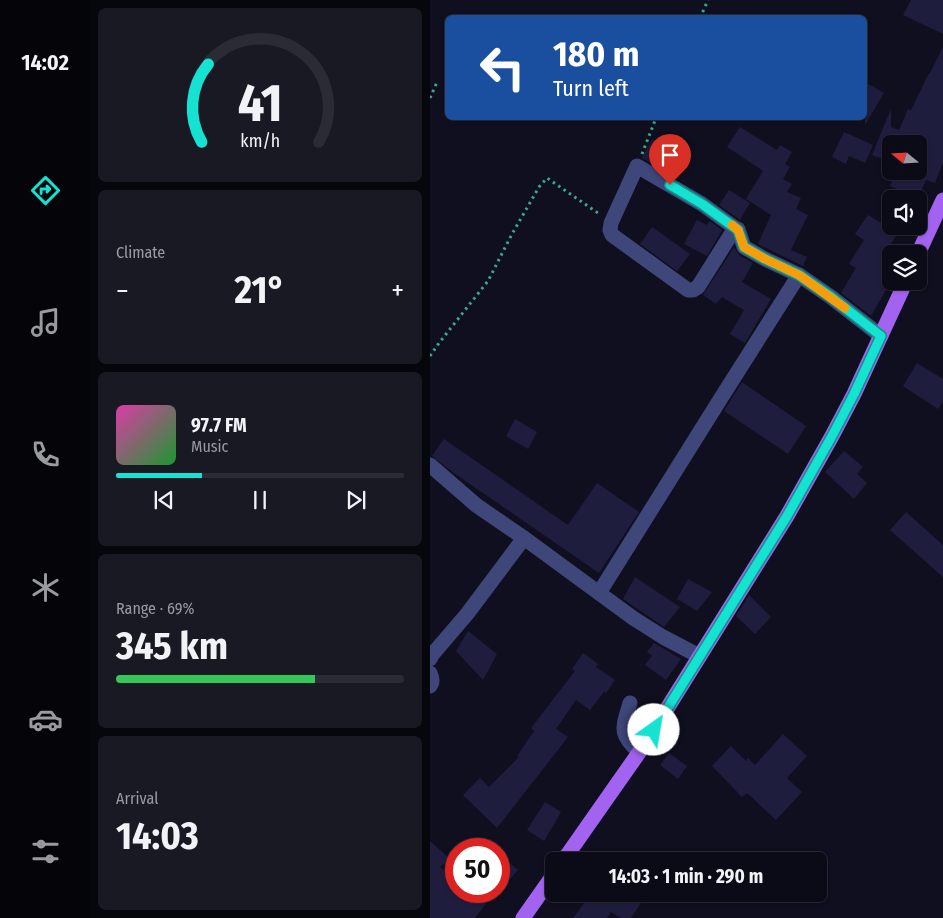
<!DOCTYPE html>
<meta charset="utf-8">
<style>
:root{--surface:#0b0b17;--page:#191924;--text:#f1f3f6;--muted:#9a9ba1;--line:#2b2b36;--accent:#16e2d2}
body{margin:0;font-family:"Fira Sans Condensed",sans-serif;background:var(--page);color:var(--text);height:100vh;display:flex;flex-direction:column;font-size:19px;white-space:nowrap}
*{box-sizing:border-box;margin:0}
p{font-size:16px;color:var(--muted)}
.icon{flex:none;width:28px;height:28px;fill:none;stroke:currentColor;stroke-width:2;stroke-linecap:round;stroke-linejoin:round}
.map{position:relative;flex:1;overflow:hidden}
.details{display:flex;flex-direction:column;gap:8px;padding:8px;background:#06060d;width:340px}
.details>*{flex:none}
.hud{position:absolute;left:15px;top:15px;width:422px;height:105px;border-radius:8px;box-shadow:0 1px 4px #0004,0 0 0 1px var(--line);background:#1a4fa0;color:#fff;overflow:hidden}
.needle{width:32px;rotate:288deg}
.buttons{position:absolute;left:452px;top:135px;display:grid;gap:10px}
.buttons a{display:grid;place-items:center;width:45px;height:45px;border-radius:8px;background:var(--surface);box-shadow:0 1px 4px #0004,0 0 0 1px var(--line);font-size:25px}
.speed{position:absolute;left:15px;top:838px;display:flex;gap:10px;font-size:25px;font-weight:700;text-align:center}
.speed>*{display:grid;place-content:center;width:65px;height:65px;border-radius:50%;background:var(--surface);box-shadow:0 1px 4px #0004,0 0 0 1px var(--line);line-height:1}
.speed .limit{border:8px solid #d22;background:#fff;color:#111}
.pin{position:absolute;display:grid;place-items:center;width:42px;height:42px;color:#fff;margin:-51px -21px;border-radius:50% 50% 50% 0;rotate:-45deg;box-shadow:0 0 5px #0007}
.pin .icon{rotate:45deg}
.me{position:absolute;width:55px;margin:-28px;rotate:32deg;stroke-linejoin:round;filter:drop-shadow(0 0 4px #0008)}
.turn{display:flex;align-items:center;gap:18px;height:105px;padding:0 25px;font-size:22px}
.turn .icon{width:65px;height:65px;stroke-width:2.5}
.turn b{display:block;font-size:35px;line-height:42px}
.big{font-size:38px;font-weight:700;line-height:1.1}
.details .card{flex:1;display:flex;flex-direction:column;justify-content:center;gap:8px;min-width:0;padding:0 18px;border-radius:8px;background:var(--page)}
.details .dial{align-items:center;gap:0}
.dial svg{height:130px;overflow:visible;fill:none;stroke:var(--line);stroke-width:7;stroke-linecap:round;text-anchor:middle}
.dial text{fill:var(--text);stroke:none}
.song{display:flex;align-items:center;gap:15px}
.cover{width:60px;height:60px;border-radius:8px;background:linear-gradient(135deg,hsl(320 70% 55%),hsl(130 70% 35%))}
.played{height:5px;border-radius:2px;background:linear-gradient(90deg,var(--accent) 30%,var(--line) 30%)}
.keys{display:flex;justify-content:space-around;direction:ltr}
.heat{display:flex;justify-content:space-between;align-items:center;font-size:28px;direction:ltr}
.charge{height:8px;border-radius:4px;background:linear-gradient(90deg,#34c759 69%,var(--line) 0)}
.trip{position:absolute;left:115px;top:852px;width:282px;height:50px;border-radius:8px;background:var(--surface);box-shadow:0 1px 4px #0004,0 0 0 1px var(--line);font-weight:700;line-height:50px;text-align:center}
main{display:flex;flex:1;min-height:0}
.menu{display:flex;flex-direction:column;width:90px;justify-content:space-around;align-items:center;background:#040409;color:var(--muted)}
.menu .icon{width:35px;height:35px}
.menu .selected{color:var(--accent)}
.menu b{font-size:22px;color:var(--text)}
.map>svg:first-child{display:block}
</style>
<main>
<nav class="menu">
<b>14:02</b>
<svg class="icon selected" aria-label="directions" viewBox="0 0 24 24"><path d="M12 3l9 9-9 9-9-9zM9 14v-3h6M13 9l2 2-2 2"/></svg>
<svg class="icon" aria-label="music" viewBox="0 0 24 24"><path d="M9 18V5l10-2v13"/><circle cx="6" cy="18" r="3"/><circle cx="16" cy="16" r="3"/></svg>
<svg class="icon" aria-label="phone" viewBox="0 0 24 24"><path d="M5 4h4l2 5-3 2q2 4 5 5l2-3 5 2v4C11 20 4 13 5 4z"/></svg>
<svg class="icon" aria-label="climate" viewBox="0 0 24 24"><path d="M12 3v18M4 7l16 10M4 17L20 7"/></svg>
<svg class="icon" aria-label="car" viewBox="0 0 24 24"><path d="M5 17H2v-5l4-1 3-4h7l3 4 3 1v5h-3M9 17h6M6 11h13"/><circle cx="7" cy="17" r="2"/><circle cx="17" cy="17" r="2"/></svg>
<svg class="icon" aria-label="filters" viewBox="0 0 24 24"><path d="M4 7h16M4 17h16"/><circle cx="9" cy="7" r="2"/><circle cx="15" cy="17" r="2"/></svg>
</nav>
<section class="details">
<div class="card dial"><svg viewBox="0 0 100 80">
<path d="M14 69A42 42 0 1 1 86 69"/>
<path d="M14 69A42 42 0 0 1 18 21" stroke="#16e2d2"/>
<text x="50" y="56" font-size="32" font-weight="700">41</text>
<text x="50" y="72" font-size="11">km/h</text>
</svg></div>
<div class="card"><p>Climate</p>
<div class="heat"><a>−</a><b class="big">21°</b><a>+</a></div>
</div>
<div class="card">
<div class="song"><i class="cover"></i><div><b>97.7 FM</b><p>Music</p></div></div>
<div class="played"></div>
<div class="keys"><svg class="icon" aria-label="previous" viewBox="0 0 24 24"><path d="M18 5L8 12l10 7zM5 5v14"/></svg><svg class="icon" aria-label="pause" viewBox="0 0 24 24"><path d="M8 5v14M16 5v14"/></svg><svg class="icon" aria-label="next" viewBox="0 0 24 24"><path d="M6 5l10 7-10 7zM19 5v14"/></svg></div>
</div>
<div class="card"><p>Range · 69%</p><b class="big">345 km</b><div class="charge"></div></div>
<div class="card"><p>Arrival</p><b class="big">14:03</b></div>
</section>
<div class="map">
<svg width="513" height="918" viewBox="0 0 513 918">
<rect width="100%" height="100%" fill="#0f0f1f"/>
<g fill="#1e1d3e">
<polygon points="481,0 513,0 513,34 473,15"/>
<polygon points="513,47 513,162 505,183 496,180 488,198 460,186 466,171 489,171 489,144 461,144 461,162 442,155 461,109 461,127 469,130 478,109 481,110 499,73 500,73"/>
<polygon points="435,82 454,93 435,125"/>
<polygon points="310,127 347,150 350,145 362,152 355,164 360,167 353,179 362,184 357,192 371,198 366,209 378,215 361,250 377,257 373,266 328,244 341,215 316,199 333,171 297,147"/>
<polygon points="414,132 443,145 435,163 419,156 416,164 402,157"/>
<polygon points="222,139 252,156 241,175 212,158"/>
<polygon points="299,190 320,203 310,220 289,205"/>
<polygon points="438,215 456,226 472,226 454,255 461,260 461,273 452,288 456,290 441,316 411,293 426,268 419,264 434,240 425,234"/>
<polygon points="267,220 277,225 280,221 292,230 277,256 254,244"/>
<polygon points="222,227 260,254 247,271 210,244"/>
<polygon points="304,247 309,255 323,263 312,282 341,299 315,343 300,334 314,310 292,297 286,304 273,295"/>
<polygon points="487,363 513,379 513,401 508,409 473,386"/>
<polygon points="312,382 376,426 358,454 294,411"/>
<polygon points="85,419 107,432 98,449 76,436"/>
<polygon points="14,439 138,525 167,483 209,512 169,573 21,471 2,456"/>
<polygon points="414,451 433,467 427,474 437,483 424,499 395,472"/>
<polygon points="476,512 513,545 513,577 460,530"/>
<polygon points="205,577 250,607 234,627 193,599"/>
<polygon points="258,579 282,592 267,611 247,599"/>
<polygon points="319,595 341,617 325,634 306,616"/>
<polygon points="38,631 67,654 53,680 26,651"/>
<polygon points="224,643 251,659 236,680 215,665 222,656 217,652"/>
<polygon points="153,653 168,664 166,667 185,680 176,693 174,692 160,710 146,700 126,729 138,737 67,828 33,795 50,778 59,787 89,757 87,756 104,731 101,728 145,671 142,669"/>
<polygon points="353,734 377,756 357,778 372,792 346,820 317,793 312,797 282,766 301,746 316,761 318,758 325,765"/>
<polygon points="239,753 257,766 248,779 230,765"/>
<polygon points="115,802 131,812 114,841 97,830"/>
<polygon points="0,841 20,859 10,867 26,880 26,891 41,891 56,904 45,918 0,918"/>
<polygon points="69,854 88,870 69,892"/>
<polygon points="161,894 217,894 201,918 191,918 181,912 177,918 143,918"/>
</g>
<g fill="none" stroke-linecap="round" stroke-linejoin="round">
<g stroke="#39a78d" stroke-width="3" stroke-dasharray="2.5 4" stroke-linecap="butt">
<polyline points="270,18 278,0"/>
<polyline points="0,98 7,82"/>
<polyline points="212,154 226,118"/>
<polyline points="0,356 9,343 58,281 82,234 109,187 117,178 168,213"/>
</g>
<g stroke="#3e467a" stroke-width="15">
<polyline points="305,228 272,204 207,166 181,223 180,230 182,235 258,290 263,290 268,287 305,228 308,229 314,247 335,259 369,275 401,297 451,336"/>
<polyline points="0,465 46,505 94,538 203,618 233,637 269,656"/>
<polyline points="169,593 291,398 369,275"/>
<polyline points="0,659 2,655 37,614 94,538"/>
<path d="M 0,673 C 2,677 3,682 0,686"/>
<path d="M 200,703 C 193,728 188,733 209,752"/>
</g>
<g stroke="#a263f0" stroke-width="15">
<polyline points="488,254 513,200"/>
<polyline points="133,861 215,744 357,516 402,436 424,394 476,281"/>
<polyline points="93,918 124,874"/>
</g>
</g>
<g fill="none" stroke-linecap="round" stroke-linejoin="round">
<defs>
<polyline id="route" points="224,730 357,516 402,436 424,394 451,336 401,297 369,275 335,259 314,247 308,230 272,204 240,185"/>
</defs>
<use href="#route" stroke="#0e9388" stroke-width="12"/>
<use href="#route" stroke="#16e2d2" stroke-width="9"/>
<polyline stroke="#f59e0b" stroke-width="9" points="302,225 308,230 314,247 335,259 369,275 415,308"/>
</g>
</svg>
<div class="buttons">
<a><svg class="needle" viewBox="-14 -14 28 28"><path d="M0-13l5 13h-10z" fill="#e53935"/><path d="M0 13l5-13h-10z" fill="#9a9ba1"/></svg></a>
<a><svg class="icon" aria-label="sound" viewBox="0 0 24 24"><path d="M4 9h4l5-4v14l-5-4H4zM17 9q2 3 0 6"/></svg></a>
<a><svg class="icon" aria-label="layers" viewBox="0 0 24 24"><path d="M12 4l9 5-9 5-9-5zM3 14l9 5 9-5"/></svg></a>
</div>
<div class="speed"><div class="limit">50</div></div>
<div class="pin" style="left:240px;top:185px;background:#d93025"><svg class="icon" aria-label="arrive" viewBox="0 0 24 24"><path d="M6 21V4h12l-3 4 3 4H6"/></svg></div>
<svg class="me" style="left:224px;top:730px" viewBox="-20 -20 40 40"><circle r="19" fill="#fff"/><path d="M0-13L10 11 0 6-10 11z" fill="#16e2d2"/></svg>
<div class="trip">14:03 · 1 min · 290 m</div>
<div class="hud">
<div class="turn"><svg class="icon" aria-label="left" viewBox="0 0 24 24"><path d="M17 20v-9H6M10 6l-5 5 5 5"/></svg><div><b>180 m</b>Turn left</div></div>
</div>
</div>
</main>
